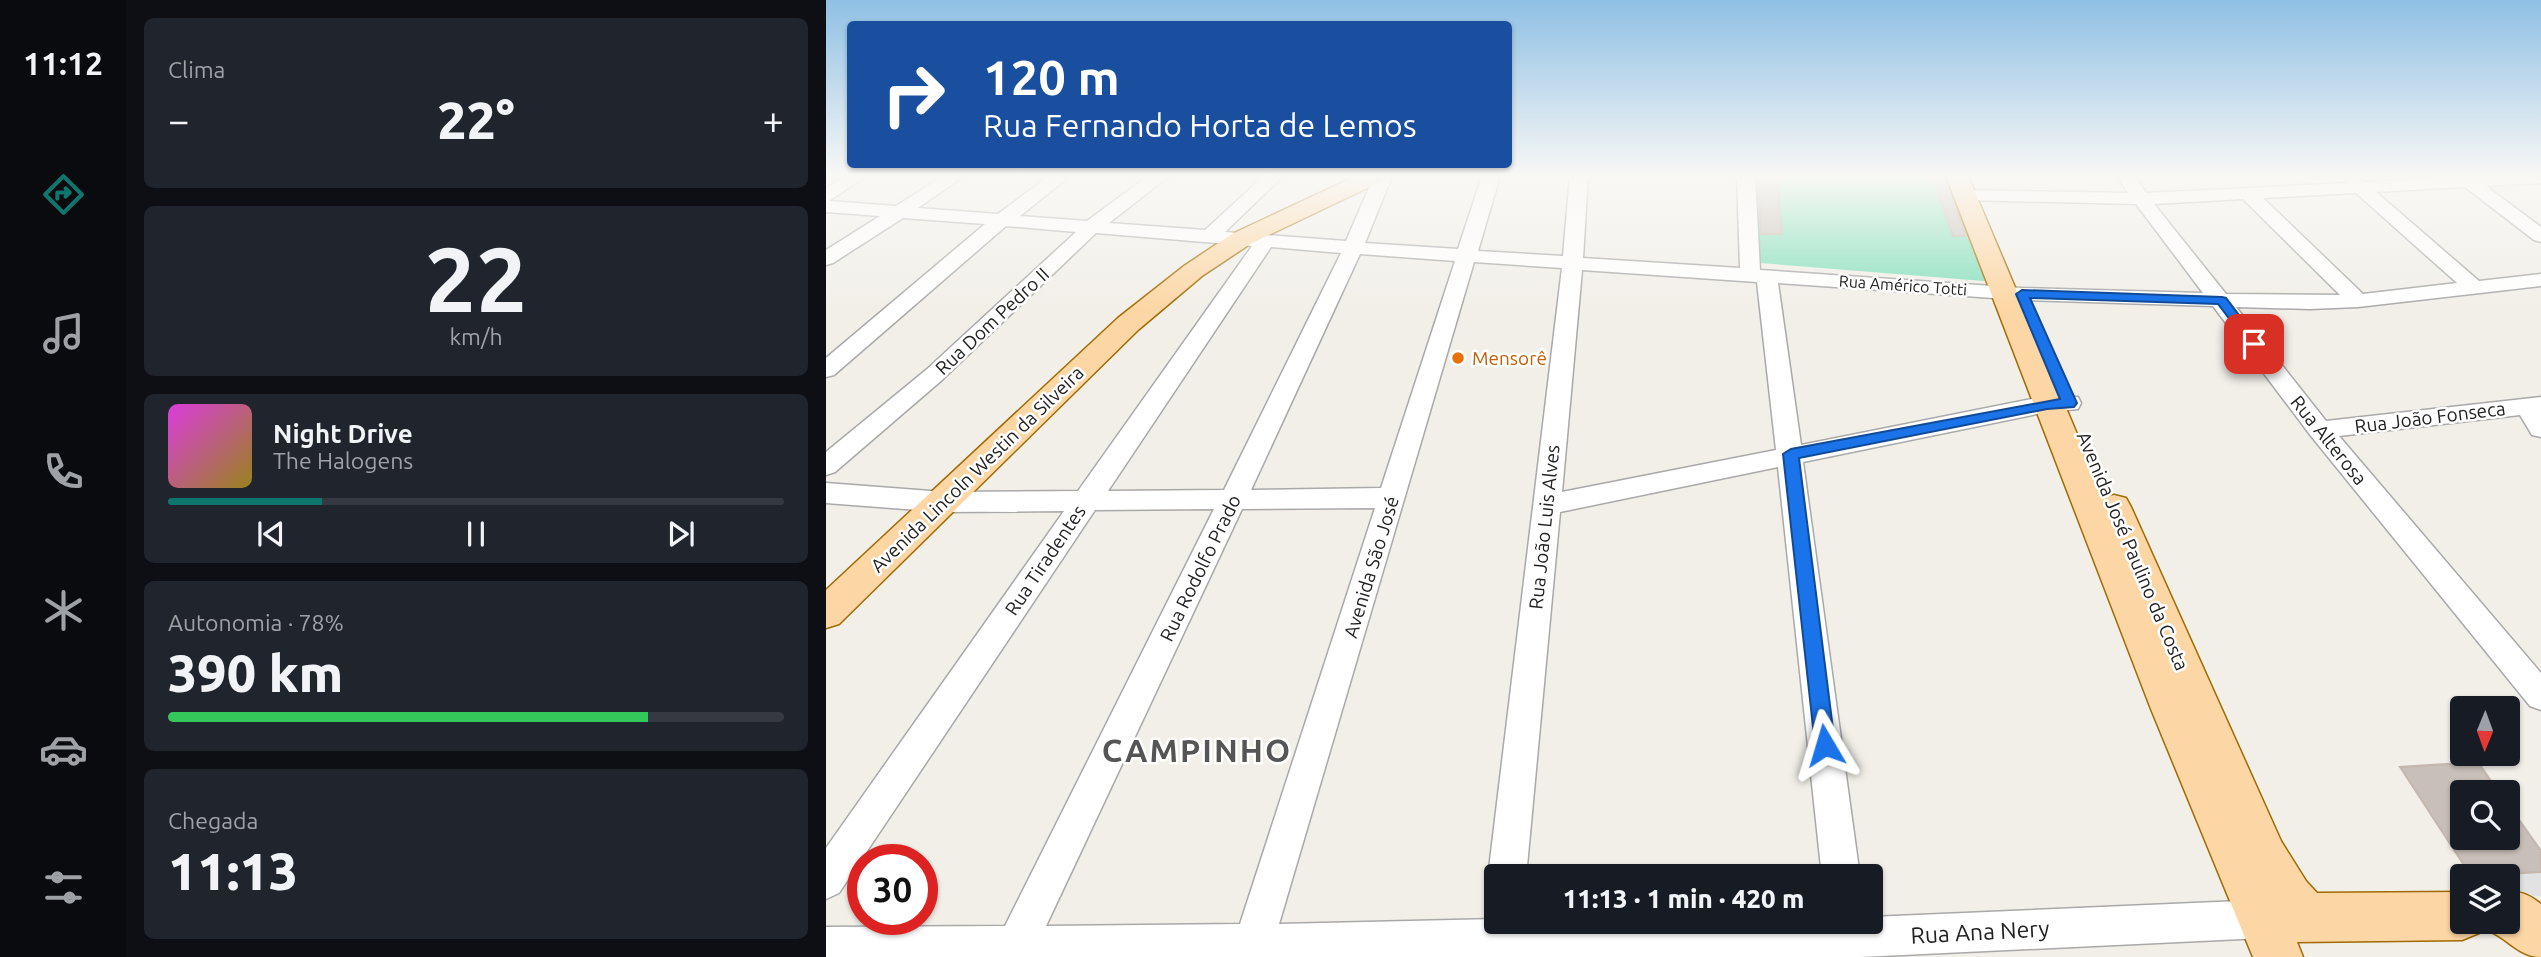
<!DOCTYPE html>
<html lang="pt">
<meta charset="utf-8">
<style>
:root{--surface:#171b24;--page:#20242c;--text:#f1f3f6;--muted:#9ea1a6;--line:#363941;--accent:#0f766e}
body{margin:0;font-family:Ubuntu,sans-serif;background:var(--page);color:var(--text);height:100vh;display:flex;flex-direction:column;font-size:26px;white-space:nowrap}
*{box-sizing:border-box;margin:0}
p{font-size:23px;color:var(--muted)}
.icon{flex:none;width:38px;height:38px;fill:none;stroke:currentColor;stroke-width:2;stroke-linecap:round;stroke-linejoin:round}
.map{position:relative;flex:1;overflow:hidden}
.panel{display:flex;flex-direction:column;gap:18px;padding:18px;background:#0d0f14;width:700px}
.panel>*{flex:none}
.guide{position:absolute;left:21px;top:21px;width:665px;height:147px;border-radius:7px;box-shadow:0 2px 5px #0004;background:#1a4fa0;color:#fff;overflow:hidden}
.needle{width:46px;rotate:181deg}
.fabs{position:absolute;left:1624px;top:696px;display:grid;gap:14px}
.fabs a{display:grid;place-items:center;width:70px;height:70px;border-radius:7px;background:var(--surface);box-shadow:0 2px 5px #0004;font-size:35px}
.speed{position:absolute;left:21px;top:844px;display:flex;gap:14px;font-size:35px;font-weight:700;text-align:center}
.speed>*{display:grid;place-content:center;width:91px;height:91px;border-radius:50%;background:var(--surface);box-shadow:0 2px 5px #0004;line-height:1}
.speed .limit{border:10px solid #d22;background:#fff;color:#111}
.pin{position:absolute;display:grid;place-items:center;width:60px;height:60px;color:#fff;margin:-30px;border-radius:14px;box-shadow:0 4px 10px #0006}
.me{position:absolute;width:77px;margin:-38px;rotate:353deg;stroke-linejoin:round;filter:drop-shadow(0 0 5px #0008)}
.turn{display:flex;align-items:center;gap:24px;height:147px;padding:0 21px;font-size:32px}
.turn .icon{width:91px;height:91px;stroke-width:2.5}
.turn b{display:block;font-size:49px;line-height:60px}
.big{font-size:52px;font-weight:800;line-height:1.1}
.panel .widget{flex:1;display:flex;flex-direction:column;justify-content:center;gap:10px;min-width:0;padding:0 24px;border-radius:10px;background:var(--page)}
.panel .dial{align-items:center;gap:0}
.dial b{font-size:91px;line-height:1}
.song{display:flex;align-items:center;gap:21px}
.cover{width:84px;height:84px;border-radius:10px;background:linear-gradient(135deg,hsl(300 70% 55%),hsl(50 70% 35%))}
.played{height:7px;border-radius:4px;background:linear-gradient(90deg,var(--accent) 25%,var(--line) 25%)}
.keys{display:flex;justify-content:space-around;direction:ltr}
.heat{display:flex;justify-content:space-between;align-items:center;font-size:38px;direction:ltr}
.charge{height:10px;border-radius:5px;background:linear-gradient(90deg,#34c759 78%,var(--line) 0)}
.trip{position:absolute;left:658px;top:864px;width:399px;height:70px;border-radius:7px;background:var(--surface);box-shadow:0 2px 5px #0004;font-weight:800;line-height:70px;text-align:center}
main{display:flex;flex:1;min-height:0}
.dock{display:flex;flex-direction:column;width:126px;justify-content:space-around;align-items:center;background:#090b0e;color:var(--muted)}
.dock .icon{width:49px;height:49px}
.dock .current{color:var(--accent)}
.dock b{font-size:32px;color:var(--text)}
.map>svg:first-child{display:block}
</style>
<main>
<nav class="dock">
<b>11:12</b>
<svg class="icon current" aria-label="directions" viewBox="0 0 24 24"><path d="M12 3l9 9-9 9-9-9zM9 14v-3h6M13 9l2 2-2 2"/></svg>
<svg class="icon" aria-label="music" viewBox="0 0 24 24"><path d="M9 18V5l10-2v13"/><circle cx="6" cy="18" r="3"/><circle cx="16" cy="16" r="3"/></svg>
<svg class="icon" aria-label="phone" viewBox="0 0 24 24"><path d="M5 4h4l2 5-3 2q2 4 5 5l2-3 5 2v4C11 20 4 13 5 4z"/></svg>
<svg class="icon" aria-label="climate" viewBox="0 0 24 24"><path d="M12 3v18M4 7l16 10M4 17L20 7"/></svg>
<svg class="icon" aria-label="car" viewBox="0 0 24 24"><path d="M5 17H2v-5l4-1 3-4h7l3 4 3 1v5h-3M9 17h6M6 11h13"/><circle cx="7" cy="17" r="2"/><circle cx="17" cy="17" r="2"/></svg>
<svg class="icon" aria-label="filters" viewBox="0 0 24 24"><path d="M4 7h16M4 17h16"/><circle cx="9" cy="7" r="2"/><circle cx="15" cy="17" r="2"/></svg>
</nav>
<section class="panel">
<div class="widget"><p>Clima</p>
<div class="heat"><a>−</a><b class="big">22°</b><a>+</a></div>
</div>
<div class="widget dial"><b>22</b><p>km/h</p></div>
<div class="widget">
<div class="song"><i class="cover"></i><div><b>Night Drive</b><p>The Halogens</p></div></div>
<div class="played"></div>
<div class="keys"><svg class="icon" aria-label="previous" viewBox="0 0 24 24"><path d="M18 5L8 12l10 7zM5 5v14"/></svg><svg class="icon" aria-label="pause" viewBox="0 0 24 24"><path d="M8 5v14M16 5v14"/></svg><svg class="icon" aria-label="next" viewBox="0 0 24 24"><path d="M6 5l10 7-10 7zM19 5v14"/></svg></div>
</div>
<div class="widget"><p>Autonomia · 78%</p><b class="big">390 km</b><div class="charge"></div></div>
<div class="widget"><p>Chegada</p><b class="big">11:13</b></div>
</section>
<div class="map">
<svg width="1715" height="957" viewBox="0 0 1715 957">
<rect width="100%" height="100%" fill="#f2efe9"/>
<polygon fill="#88e0be" points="930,176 1128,176 1163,276 1158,281 934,263"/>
<polygon fill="#e2e2e2" points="1715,872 1715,896 1682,897 1682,877 1645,876"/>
<g fill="#c7bfb8" stroke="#c4b6ab" stroke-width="2">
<polygon points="932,176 951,176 956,234 935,234"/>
<polygon points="1106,176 1118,176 1140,236 1127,236"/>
<polygon points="1652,762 1673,793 1636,793 1636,838 1682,838 1682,804 1715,851 1715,872 1645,876 1574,767"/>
</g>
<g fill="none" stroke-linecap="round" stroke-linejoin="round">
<defs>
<path id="minor" d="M 19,176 L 40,176 L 3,201 L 70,206 L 117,176 L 138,176 L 92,208 L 172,214 L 223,176 L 244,176 L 194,216 L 261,221 L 322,176 L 343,176 L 283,223 L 379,230 L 438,176 L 457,176 L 399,232 L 520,241 L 548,176 L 566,176 L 539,243 L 632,249 L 656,176 L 674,176 L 652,251 L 737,256 L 744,176 L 762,176 L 757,258 L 914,268 L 911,176 L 929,176 L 934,270 L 1196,288 L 1377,293 L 1310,204 L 1138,200 L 1129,195 L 1138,190 L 1302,193 L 1291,176 L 1309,176 L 1320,193 L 1520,183 L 1522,178 L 1528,177 L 1539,182 L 1649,176 L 1715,176 L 1715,183 L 1660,186 L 1715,227 L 1715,242 L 1708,240 L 1639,187 L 1550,192 L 1653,281 L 1715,274 L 1715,286 L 1532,307 L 1484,309 L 1410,307 L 1500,421 L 1715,397 L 1715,437 L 1706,435 L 1694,415 L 1513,436 L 1715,673 L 1715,710 L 1704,706 L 1485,436 L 1387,306 L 1196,300 L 952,283 L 975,445 L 1221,396 L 1252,397 L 1255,403 L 1252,409 L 1221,412 L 977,462 L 1034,877 L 996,877 L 952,467 L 734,512 L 700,877 L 670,877 L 670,891 L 668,890 L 662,877 L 736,268 L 648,262 L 453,924 L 670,919 L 670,922 L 1045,922 L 1045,917 L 1437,900 L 1451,905 L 1456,919 L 1451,933 L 1437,938 L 1034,957 L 0,957 L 0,927 L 179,926 L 388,509 L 269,510 L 13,893 L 0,899 L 0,848 L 238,511 L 118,512 L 0,503 L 0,483 L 118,492 L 252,491 L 426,246 L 270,233 L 116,380 L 9,472 L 0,475 L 0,452 L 100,370 L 250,232 L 180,226 L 8,375 L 0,377 L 0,358 L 159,224 L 77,218 L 7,263 L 0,265 L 0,250 L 54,216 L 0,212 L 0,188 ZM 1530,193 L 1631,283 L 1537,294 L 1437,198 ZM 1417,199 L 1514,295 L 1400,294 L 1328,204 ZM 445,247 L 515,253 L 398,490 L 282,491 ZM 534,254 L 629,261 L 555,488 L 425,490 ZM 756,270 L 931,282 L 950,450 L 736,492 ZM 549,508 L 414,924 L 220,926 L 416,509 Z"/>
<g id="major">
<polygon points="530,176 559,176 556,181 424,244 376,276 312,330 13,624 0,628 0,590 292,318 358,266 406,234"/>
<polygon points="1120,176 1142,176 1278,498 1288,495 1300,498 1305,507 1455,841 1480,881 1491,893 1636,892 1636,922 1658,922 1653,933 1636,940 1471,942 1477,957 1427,957 1325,709"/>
<path d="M 1682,891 C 1695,891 1705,896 1715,904 L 1715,957 C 1694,957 1683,940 1665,932 L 1661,922 L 1682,922 Z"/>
</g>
</defs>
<use href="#minor" stroke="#a9a9a9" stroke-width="3"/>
<use href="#major" stroke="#a06b00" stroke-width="3"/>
<use href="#minor" fill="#fff" fill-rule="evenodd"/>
<use href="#major" fill="#fcd6a4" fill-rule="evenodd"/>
</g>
<linearGradient id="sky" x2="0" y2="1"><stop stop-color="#8fc0e4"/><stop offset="0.57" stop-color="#f9f8f5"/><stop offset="1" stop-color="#f9f8f5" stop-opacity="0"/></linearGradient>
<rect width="1715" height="310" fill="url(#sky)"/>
<polygon fill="#1a73e8" stroke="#114b97" stroke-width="2" points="1196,290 1396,297 1400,298 1435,344 1428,348 1424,346 1392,304 1204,298 1251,403 1248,407 1221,409 973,458 1009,745 1006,751 999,754 992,751 989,745 957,454 965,449 1234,399 1190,294"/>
<circle fill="#e8710a" stroke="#fff" stroke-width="2.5" cx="632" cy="358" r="7"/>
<g text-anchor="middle" stroke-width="5" stroke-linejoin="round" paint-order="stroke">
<g font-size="16" fill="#222" stroke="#fff">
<text transform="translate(1077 285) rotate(4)" y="6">Rua Américo Totti</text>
</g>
<g font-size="19" fill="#222" stroke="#fff">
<text transform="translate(166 321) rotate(-43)" y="7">Rua Dom Pedro II</text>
<text transform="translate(1604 417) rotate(-7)" y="7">Rua João Fonseca</text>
<text transform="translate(1503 440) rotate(51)" y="7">Rua Alterosa</text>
<text transform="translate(151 469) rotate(-44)" y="7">Avenida Lincoln Westin da Silveira</text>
<text transform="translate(718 527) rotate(-84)" y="7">Rua João Luis Alves</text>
<text transform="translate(1307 551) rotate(67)" y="7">Avenida José Paulino da Costa</text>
<text transform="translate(219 560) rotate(-56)" y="7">Rua Tiradentes</text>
<text transform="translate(545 567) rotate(-73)" y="7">Avenida São José</text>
<text transform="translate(374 568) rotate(-64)" y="7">Rua Rodolfo Prado</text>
</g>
<g font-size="19" fill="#c56008" stroke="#fff" text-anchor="start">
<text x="646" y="365">Mensorê</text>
</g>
<g font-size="23" fill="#222" stroke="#fff">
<text transform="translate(1154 932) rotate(-3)" y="8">Rua Ana Nery</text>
</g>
<g font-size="32" font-weight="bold" letter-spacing="2" fill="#555" stroke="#fff">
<text x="371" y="762">CAMPINHO</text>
</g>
</g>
</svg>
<div class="fabs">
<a><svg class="needle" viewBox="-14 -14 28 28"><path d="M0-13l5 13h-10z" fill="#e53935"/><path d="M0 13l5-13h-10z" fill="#9ea1a6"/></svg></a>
<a><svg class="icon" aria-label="search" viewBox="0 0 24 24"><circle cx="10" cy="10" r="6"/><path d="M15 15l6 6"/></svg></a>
<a><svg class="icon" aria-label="layers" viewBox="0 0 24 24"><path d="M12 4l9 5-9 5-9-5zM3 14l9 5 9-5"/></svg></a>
</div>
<div class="speed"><div class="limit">30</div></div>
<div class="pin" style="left:1428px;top:344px;background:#d93025"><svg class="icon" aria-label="arrive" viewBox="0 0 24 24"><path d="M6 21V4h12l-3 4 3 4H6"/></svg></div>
<svg class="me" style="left:999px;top:745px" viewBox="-20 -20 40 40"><path d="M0-17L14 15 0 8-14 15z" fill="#1a73e8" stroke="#fff" stroke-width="4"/></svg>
<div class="trip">11:13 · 1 min · 420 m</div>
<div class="guide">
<div class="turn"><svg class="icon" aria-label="right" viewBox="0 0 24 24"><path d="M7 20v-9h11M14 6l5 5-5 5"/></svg><div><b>120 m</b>Rua Fernando Horta de Lemos</div></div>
</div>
</div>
</main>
